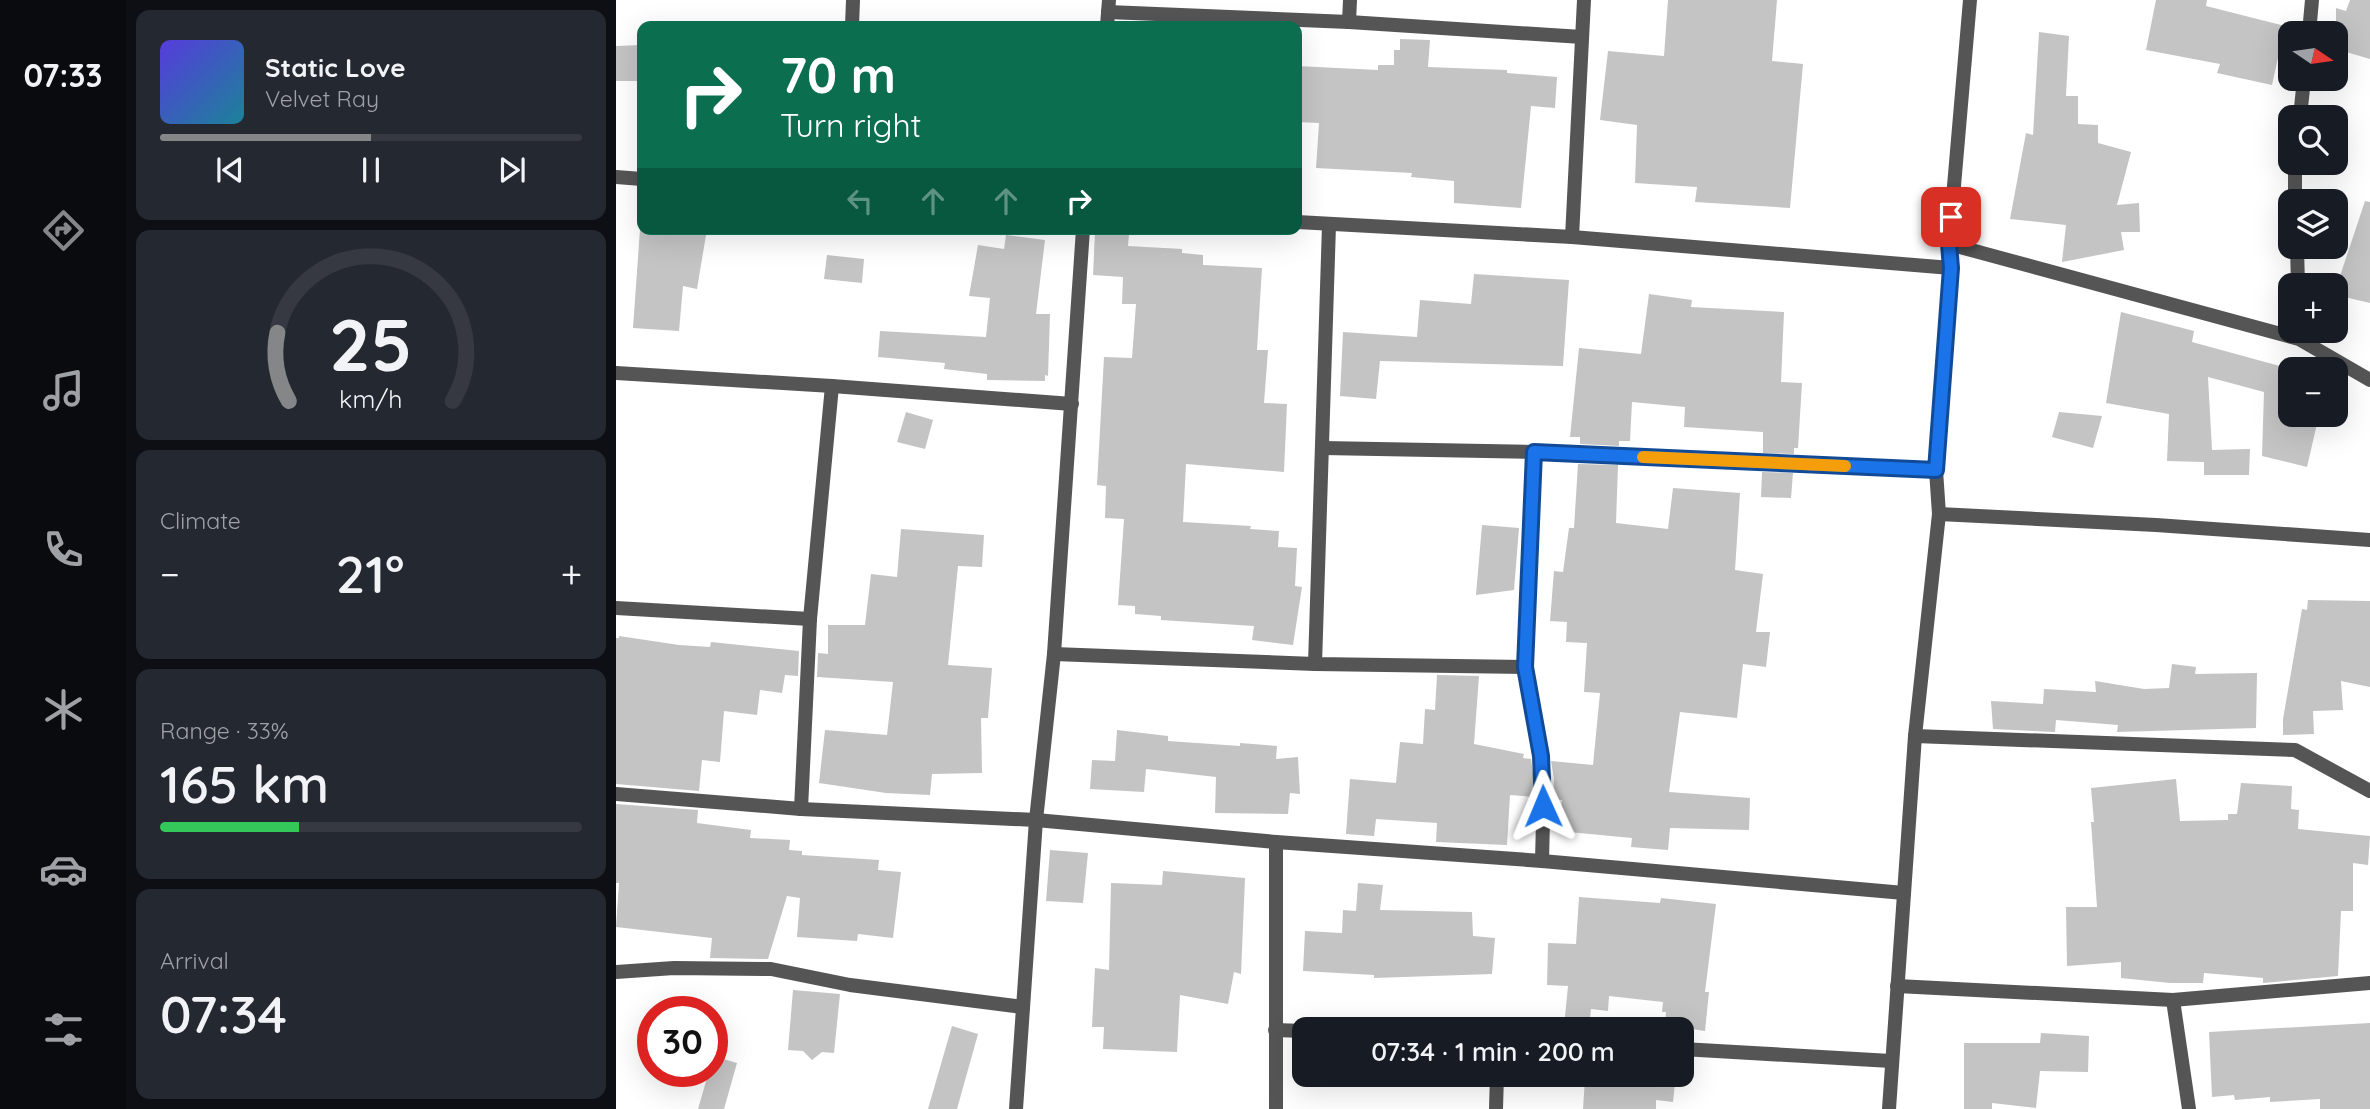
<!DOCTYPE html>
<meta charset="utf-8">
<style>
:root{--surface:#171b24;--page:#242831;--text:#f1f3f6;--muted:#9ea1a6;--line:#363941;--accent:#858687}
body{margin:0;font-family:Quicksand,sans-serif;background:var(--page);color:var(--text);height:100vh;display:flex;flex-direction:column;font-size:26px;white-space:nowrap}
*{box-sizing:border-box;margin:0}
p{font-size:23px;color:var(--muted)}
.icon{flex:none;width:38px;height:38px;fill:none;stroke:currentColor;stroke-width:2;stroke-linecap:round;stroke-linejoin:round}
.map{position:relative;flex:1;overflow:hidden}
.panel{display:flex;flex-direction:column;gap:10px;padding:10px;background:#0d0f14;width:490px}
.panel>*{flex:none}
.hud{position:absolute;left:21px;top:21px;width:665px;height:214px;border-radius:14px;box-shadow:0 7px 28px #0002;background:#0b6e4f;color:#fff;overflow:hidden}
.needle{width:46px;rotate:103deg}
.tools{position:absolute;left:1662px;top:21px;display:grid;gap:14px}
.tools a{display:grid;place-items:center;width:70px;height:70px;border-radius:14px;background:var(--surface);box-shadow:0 7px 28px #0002;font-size:35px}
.speed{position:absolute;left:21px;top:996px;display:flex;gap:14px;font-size:35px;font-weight:700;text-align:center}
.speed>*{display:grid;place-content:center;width:91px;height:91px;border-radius:50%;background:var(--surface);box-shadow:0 7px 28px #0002;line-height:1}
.speed .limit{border:10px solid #d22;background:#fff;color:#111}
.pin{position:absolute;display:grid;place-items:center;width:60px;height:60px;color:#fff;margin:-30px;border-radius:14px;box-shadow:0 4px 10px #0006}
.me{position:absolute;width:77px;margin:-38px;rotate:359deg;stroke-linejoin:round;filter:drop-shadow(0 0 5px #0008)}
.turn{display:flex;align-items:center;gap:24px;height:147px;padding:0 28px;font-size:32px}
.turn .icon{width:91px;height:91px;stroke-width:2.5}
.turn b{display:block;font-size:49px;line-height:60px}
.lanes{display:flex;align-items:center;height:66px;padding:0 28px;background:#0003;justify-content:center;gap:35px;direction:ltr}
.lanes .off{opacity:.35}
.big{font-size:52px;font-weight:600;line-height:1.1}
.panel .widget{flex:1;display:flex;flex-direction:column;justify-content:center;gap:10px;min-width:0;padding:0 24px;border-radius:14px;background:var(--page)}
.panel .dial{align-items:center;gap:0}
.dial svg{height:182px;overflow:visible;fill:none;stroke:var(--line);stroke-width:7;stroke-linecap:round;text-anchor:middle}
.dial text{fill:var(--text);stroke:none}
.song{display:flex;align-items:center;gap:21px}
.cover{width:84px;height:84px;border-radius:10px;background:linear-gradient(135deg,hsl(250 70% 55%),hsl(190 70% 35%))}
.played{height:7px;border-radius:4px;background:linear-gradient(90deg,var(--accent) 50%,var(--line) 50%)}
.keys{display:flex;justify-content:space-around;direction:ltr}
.heat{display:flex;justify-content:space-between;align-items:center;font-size:38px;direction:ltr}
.charge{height:10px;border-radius:5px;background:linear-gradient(90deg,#34c759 33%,var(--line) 0)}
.trip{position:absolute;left:676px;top:1017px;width:402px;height:70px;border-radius:14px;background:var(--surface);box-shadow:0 7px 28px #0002;font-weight:600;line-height:70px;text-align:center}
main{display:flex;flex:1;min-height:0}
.tab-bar{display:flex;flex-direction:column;width:126px;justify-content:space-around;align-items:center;background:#090b0e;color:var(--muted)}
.tab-bar .icon{width:49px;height:49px}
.tab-bar .on{color:var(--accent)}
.tab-bar b{font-size:32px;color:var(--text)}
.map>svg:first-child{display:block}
</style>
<main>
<nav class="tab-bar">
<b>07:33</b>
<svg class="icon on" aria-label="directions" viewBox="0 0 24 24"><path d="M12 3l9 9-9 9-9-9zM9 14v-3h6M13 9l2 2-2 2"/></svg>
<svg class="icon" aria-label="music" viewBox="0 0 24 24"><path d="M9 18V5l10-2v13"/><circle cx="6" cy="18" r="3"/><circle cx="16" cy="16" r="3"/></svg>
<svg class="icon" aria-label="phone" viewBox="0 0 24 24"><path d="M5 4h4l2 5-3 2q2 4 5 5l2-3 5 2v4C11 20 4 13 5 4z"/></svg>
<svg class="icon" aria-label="climate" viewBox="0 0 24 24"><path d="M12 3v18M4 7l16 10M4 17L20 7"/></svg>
<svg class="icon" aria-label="car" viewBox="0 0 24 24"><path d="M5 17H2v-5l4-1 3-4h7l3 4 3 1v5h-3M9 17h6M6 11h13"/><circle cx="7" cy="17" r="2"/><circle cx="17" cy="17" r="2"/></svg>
<svg class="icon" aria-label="filters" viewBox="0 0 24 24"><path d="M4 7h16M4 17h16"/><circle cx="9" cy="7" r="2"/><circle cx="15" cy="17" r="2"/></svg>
</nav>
<section class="panel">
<div class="widget">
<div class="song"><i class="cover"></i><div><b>Static Love</b><p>Velvet Ray</p></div></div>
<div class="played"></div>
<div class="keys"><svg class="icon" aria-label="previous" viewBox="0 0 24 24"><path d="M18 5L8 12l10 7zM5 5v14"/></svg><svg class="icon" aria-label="pause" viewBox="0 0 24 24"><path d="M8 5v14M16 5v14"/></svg><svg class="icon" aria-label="next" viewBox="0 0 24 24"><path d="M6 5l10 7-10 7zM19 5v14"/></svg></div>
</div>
<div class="widget dial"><svg viewBox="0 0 100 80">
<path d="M14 69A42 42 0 1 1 86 69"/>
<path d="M14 69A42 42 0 0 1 9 39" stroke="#858687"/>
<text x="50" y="56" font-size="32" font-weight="700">25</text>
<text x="50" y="72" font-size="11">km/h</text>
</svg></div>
<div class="widget"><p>Climate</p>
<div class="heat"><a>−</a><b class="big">21°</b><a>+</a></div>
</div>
<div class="widget"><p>Range · 33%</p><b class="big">165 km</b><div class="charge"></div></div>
<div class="widget"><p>Arrival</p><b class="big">07:34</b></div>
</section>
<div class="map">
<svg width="1754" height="1109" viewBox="0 0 1754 1109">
<rect width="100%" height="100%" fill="#fff"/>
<g fill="#c4c4c4">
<polygon points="1052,0 1161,0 1156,61 1187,64 1174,208 1079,202 1081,187 1019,183 1021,125 984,120 992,51 1048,56"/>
<polygon points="1540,0 1591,0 1590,6 1669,26 1656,85 1601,73 1604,64 1530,50"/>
<polygon points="1734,0 1754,0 1754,59 1720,49 1720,8 1730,11"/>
<polygon points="1423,32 1453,36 1450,96 1462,96 1462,124 1482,125 1482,143 1515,152 1501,205 1523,203 1524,232 1505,232 1508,250 1446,262 1450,225 1394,219 1410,133 1417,135"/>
<polygon points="784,39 814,40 812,67 891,70 891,73 941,77 939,108 915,106 905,208 838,203 838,181 795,177 796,173 700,168 703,123 681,122 681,66 762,70 762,65 778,65 778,50 784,50"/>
<polygon points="26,45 26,81 0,81 0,46"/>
<polygon points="1749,201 1754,202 1754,303 1720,295 1720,288"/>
<polygon points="24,229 91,229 81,289 67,286 63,331 17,328"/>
<polygon points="479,233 513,234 512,246 566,249 566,253 587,255 587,265 646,268 641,350 652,350 648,403 671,404 668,472 570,464 567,522 635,526 634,529 663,531 662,547 681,548 679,586 686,587 677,645 636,640 638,626 545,620 545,616 519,614 519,606 502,605 508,519 489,518 490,486 481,485 488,357 516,358 520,304 506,304 507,277 477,275"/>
<polygon points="390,235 429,240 420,314 434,314 432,376 429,375 429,381 371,380 371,374 328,369 329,363 262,357 264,331 370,337 374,298 353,296 362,245 388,249"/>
<polygon points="211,255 248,259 246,283 208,279"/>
<polygon points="858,274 953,280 947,366 764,361 760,399 724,396 727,332 801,337 804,300 855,304"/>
<polygon points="1033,294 1076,300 1075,307 1168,312 1165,382 1186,383 1182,448 1178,448 1178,454 1147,453 1147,432 1068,427 1069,407 1016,402 1014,441 1003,441 1003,446 964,444 964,437 954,437 963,348 1025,354"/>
<polygon points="1505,312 1578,331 1576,342 1675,369 1675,415 1703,415 1691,467 1646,456 1648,392 1592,377 1596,450 1634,449 1633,475 1588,475 1588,462 1551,461 1553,414 1490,403"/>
<polygon points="290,412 317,420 309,449 281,442"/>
<polygon points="1443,412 1486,416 1477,448 1436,437"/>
<polygon points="962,464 1002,465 1000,523 1052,529 1057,488 1124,493 1119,570 1147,574 1140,632 1154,632 1150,667 1127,664 1121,718 1064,712 1053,792 1134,798 1133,830 1054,828 1052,850 1015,847 1016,838 942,831 946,800 937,799 938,779 935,761 977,765 984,693 968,692 971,643 950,642 951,622 934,621 938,571 947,572 953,528 958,528"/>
<polygon points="1146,472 1177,473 1175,498 1145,497"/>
<polygon points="866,525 903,528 898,590 860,595"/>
<polygon points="285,529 368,535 366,567 342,566 332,665 376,668 372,718 365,718 366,773 316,774 314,795 270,793 203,783 209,730 271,735 277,682 201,677 202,653 212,654 212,625 249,625 255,574 281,577"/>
<polygon points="1692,600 1754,601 1754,687 1725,681 1727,710 1697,711 1698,734 1667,735 1667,719 1686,609 1691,610"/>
<polygon points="3,636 63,645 94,647 95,642 183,651 182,676 169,675 166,693 144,690 141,715 108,711 104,762 86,760 83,791 0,784 0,638 3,638"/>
<polygon points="1556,664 1580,667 1579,674 1641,673 1640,728 1501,732 1502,725 1440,720 1439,732 1377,729 1375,701 1427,704 1428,689 1480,692 1479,681 1528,689 1553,688"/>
<polygon points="821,675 863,676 858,744 908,754 907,758 915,759 918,780 918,797 894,795 891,845 820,842 821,823 760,819 758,836 730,834 734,779 780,783 784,742 807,744 809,709 819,710"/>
<polygon points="501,730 552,736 552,741 624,746 624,743 661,746 660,759 682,757 684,794 674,793 672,814 599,813 600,777 530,769 528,792 474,789 476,760 499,761"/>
<polygon points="1560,779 1564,821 1612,820 1612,814 1621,814 1625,783 1676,786 1675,809 1683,810 1682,829 1754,836 1752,865 1737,863 1737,911 1725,911 1722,976 1647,983 1647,978 1588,973 1587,983 1554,983 1505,978 1505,962 1451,966 1450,907 1481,907 1475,822 1478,822 1475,788"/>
<polygon points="0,804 82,810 81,823 135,830 134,838 174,840 173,850 186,851 186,855 263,860 262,870 285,872 277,938 242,934 241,941 181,937 184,898 171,896 152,959 94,958 96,938 0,927 3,883 0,883"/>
<polygon points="434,850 472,853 467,903 430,901"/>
<polygon points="547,871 629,878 625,974 618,972 612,1004 564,995 561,1052 487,1049 488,1027 476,1027 479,968 493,970 495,883 546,885"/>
<polygon points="742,883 767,885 764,910 856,912 857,936 879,938 876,974 758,978 758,975 687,971 689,931 726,933 727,910 740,911"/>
<polygon points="963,897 1044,903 1045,898 1100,904 1089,992 1093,992 1089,1031 1049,1025 1050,1012 1046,1012 1047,1002 993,996 992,1011 975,1009 973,1029 948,1027 952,986 931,985 932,943 960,944"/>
<polygon points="177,990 224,994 218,1053 206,1052 196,1060 187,1051 172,1050"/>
<polygon points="1754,1023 1754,1109 1704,1109 1704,1099 1654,1102 1654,1097 1619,1100 1618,1095 1596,1097 1593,1032"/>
<polygon points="336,1026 362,1034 341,1109 312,1109"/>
<polygon points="1425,1033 1473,1036 1472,1072 1424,1071 1420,1108 1376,1103 1376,1109 1348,1109 1348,1043 1424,1043"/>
<polygon points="97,1056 121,1063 108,1109 82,1109 93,1071 96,1071"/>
<polygon points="998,1074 1060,1074 1057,1102 1040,1100 1040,1109 967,1109 969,1079 998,1081"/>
</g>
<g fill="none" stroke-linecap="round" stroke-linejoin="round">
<g stroke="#555" stroke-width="14">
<polyline points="492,12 733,22 966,37"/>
<polyline points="733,22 734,0"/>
<polyline points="236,26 237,0"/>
<polyline points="491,26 493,0"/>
<polyline points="1693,33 1696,0"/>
<polyline points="1684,117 1688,79"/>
<polyline points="1679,163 1679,201"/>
<polyline points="0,177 26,179"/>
<polyline points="681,222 956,237 1335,268"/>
<polyline points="956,237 968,0"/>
<polyline points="1333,244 1683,339 1754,380"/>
<polyline points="1681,247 1682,285"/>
<polyline points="0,373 216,386 456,404"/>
<polyline points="707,448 918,452 1320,470"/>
<polyline points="918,452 909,667 928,779 926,861"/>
<polyline points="1323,514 1540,525 1754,540"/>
<polyline points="0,608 194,619"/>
<polyline points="438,654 699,664 909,667"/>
<polyline points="699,664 713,225"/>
<polyline points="1299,736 1679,750 1754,791"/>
<polyline points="0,794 185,809 420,820 660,842 926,861 1288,893"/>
<polyline points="185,809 194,619 216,386"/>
<polyline points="660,842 660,1109"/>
<polyline points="0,972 58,968 155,969 234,985 407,1007"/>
<polyline points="1281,986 1557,1000 1754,983"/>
<polyline points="1557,1000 1573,1109"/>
<polyline points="659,1030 688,1031"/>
<polyline points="1066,1049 1275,1061"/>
<polyline points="400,1109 420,820 438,654 467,229"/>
<polyline points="880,1109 881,1074"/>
</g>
<polyline stroke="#555" stroke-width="14" points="1273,1109 1299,736 1323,514 1320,470 1335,268 1333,244 1354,0"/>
</g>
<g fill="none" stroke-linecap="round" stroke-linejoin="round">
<defs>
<polyline id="route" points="927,806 925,756 909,667 918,452 1320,470 1335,268 1333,244 1335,217"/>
</defs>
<use href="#route" stroke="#114b97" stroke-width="18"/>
<use href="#route" stroke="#1a73e8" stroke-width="12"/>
<polyline stroke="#f59e0b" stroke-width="12" points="1027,457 1229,466"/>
</g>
</svg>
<div class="tools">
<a><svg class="needle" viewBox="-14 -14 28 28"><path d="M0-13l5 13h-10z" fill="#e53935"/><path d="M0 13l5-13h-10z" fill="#9ea1a6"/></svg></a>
<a><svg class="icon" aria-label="search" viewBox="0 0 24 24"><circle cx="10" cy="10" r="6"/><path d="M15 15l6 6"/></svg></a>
<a><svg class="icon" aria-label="layers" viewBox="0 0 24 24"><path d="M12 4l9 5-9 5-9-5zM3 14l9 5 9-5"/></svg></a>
<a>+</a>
<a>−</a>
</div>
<div class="speed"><div class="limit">30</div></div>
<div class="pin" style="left:1335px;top:217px;background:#d93025"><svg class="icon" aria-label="arrive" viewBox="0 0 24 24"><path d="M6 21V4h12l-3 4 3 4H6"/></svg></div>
<svg class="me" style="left:927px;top:806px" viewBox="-20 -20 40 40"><path d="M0-17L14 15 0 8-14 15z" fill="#1a73e8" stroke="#fff" stroke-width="4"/></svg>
<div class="trip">07:34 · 1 min · 200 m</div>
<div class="hud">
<div class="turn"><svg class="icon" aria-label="right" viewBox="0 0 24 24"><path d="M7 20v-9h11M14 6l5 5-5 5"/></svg><div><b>70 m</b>Turn right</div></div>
<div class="lanes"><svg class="icon off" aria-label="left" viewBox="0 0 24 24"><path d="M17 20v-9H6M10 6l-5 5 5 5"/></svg><svg class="icon off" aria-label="ahead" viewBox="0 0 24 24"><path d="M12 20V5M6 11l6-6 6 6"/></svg><svg class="icon off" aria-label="ahead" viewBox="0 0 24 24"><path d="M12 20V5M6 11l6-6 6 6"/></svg><svg class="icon" aria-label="right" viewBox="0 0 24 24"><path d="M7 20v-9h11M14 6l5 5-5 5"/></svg></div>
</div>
</div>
</main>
